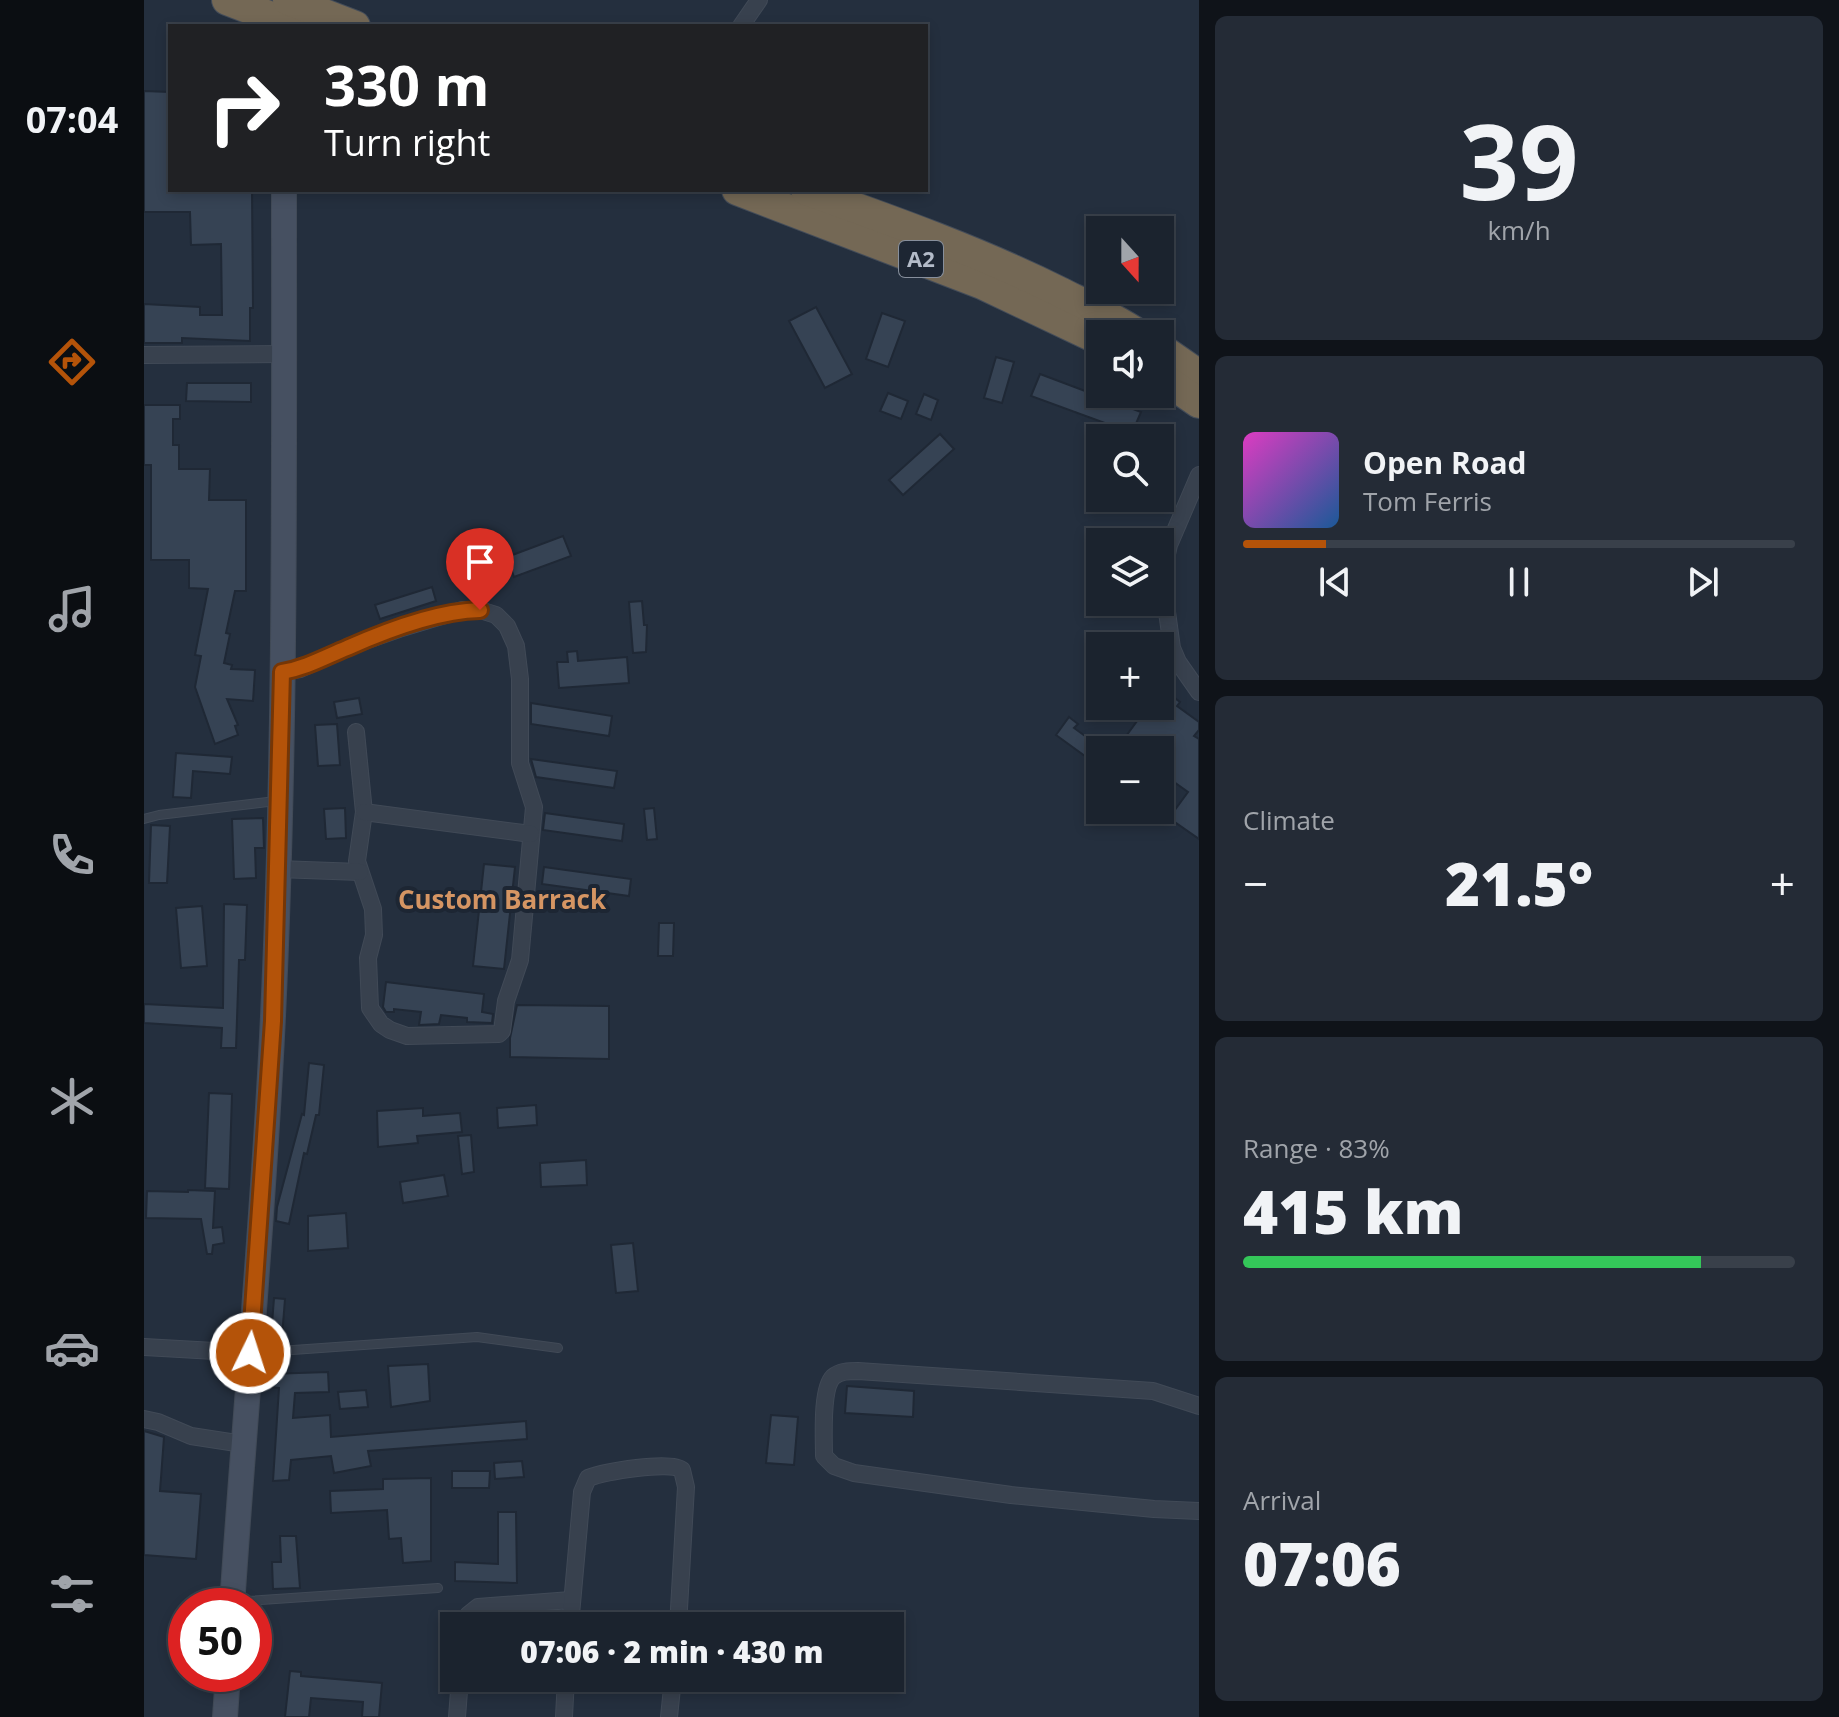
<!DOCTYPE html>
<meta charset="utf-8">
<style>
:root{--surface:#1b232e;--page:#242b36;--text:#f1f3f6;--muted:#a0a4aa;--line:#39404a;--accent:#b45309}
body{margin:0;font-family:"Open Sans",sans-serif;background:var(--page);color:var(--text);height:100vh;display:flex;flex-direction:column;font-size:30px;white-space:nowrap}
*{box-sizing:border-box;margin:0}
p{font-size:26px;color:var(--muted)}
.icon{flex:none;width:44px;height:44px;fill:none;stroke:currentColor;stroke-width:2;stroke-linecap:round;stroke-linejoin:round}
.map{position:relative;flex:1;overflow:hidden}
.panel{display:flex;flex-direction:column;gap:16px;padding:16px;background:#0f1319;width:640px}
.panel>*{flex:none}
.top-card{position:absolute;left:24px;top:24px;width:760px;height:168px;border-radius:0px;box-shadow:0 4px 12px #0003,0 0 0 2px var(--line);background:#202124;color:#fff;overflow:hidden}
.needle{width:52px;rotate:159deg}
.buttons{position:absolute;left:942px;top:216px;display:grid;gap:16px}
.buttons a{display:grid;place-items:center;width:88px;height:88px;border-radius:0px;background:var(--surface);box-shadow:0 4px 12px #0003,0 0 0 2px var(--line);font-size:40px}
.speed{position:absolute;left:24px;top:1588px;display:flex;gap:16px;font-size:40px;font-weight:700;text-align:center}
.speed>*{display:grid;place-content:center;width:104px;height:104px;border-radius:50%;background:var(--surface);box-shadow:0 4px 12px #0003,0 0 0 2px var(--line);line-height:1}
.speed .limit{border:12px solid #d22;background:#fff;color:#111}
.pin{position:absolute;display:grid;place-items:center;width:68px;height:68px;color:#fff;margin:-82px -34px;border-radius:50% 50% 50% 0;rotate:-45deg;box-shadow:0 0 8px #0007}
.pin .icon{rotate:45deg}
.me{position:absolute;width:88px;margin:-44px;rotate:4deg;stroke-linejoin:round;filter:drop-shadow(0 0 6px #0008)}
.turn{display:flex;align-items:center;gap:28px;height:168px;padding:0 24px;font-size:36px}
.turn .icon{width:104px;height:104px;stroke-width:2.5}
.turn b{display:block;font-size:56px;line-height:68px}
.big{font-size:60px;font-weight:800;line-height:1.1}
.panel .tile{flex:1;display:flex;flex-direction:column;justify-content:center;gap:12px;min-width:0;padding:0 28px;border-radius:12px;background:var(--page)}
.panel .dial{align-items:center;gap:0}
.dial b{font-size:104px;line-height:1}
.song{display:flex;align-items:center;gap:24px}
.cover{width:96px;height:96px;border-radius:12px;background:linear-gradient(135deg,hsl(310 70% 55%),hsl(210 70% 35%))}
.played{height:8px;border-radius:4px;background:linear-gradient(90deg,var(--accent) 15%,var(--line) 15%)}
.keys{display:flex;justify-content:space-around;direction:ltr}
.heat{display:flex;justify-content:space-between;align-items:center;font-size:44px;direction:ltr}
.charge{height:12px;border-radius:6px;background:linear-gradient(90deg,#34c759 83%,var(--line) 0)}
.trip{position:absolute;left:296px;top:1612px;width:464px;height:80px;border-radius:0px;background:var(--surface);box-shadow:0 4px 12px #0003,0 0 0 2px var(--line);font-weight:800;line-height:80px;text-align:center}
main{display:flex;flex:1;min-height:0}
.tabs{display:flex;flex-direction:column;width:144px;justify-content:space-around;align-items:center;background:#0b0e12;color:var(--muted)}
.tabs .icon{width:56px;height:56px}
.tabs .on{color:var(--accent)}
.tabs b{font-size:36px;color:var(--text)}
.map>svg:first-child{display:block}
</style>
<main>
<nav class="tabs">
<b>07:04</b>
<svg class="icon on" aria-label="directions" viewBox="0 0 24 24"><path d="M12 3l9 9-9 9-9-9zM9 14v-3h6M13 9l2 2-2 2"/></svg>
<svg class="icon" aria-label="music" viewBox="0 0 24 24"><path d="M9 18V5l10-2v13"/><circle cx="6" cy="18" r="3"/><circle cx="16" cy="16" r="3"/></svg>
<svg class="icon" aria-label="phone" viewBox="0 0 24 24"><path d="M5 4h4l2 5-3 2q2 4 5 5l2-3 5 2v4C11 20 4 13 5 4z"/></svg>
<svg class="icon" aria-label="climate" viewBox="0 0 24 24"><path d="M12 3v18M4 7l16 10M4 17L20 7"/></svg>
<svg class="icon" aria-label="car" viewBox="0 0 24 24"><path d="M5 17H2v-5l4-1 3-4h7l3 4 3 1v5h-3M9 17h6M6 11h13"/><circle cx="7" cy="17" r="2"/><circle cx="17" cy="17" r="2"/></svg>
<svg class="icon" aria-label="filters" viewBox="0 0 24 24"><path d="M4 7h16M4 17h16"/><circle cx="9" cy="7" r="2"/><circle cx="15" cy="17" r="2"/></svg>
</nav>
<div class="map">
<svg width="1055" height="1717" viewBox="0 0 1055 1717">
<rect width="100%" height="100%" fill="#242f3e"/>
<g fill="#364354" stroke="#1f2835" stroke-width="2">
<polygon points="0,91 26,92 26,190 108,190 109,308 106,308 106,341 38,338 38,343 0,343 0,304 56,307 56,315 78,315 77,244 47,245 46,212 0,212"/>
<polygon points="672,307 708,374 681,388 645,321"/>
<polygon points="738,313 761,321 744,367 722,359"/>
<polygon points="852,357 870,362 858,403 840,398"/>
<polygon points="896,374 997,412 988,433 887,396"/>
<polygon points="43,383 107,383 107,402 42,401"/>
<polygon points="744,393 764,401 757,419 736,411"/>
<polygon points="780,394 794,400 787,420 772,414"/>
<polygon points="0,405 36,405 36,419 29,419 29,445 35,445 35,469 66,469 65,500 102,500 102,591 91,591 82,633 86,634 80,663 88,665 87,669 111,670 109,701 83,699 94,725 91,726 94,735 71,744 51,687 57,656 51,655 64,589 45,588 45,560 7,560 7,465 0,465"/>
<polygon points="796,434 810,449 759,495 745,480"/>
<polygon points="419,536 427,556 370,577 363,557"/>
<polygon points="288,587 292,601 236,619 231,605"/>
<polygon points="498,601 500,625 503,625 502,652 489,653 485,602"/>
<polygon points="433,651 434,661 483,657 485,683 415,688 413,662 424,662 423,652"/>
<polygon points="1016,687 1036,702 1033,706 1055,722 1055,730 1050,736 1055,739 1055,839 1025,818 1044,792 1016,772 1016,750 972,750 1004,706 1016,706"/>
<polygon points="215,698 218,714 193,718 190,702"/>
<polygon points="387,703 468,716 465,736 387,724"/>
<polygon points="925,717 934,724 930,728 956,747 956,767 912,735"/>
<polygon points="193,724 196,765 174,766 171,725"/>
<polygon points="32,753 88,757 86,774 49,771 47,798 29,797"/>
<polygon points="387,759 473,771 470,788 392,777"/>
<polygon points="201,808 202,838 182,839 180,809"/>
<polygon points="510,808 513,839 503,840 500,809"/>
<polygon points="401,813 480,824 478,841 399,830"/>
<polygon points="119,818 120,848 111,848 112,878 90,879 88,819"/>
<polygon points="7,825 26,826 23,883 5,883"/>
<polygon points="340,864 371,867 360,969 329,966"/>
<polygon points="400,867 487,879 485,896 398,884"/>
<polygon points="80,904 103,905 101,960 95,960 92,1048 77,1048 78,1028 0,1023 0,1004 79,1008"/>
<polygon points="58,906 63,966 37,968 32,908"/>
<polygon points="515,923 530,923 529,956 514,956"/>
<polygon points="242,982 340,994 338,1012 349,1014 348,1023 323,1022 323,1018 297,1015 295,1024 275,1025 277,1012 250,1009 250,1012 242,1012 239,1007"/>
<polygon points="373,1005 465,1006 465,1059 366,1057 366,1038"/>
<polygon points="165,1063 180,1065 175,1115 172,1115 163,1154 160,1153 145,1224 132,1221 133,1207 158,1114 160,1115"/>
<polygon points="65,1093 88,1094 85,1189 61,1188"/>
<polygon points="392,1105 393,1125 354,1128 353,1108"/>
<polygon points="279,1108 279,1116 316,1113 318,1132 273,1136 274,1143 234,1147 233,1111"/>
<polygon points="327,1135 330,1172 318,1174 314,1136"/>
<polygon points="442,1160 443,1185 397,1187 396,1163"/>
<polygon points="300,1175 304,1196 259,1203 256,1182"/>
<polygon points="44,1190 71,1191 69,1228 78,1227 80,1243 69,1245 68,1254 63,1254 57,1219 2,1218 3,1191 44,1192"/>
<polygon points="202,1213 204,1248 164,1251 164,1216"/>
<polygon points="489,1243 494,1291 472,1293 467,1245"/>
<polygon points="130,1298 141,1299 138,1337 127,1337"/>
<polygon points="284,1364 286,1401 247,1407 244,1366"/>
<polygon points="184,1372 185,1392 151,1393 149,1418 186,1415 187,1437 382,1421 383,1439 224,1451 227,1466 190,1473 187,1456 147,1460 145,1480 129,1481 135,1388 124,1387 125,1374"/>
<polygon points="703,1386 770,1391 769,1417 701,1413"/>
<polygon points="222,1390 224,1407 196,1409 194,1392"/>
<polygon points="627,1415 654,1417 650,1465 622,1463"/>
<polygon points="0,1431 20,1437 16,1491 57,1494 52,1559 0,1555"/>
<polygon points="378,1461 380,1477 351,1479 350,1463"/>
<polygon points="308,1471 346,1471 345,1488 308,1488"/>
<polygon points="287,1478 287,1561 259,1563 257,1538 245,1539 243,1510 187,1513 186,1491 239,1489 239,1479"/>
<polygon points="354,1512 372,1512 373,1583 311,1581 311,1562 354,1564"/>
<polygon points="136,1536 152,1536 156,1588 129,1589 128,1562 137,1562"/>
<polygon points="146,1671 157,1672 157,1676 238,1683 235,1717 218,1717 219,1702 167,1698 165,1717 141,1717"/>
</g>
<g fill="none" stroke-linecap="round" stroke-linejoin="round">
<defs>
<g id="lane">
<polyline points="0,819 15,815 132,801"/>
<polyline points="108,1353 333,1337 414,1348"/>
<polyline points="89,1602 294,1588"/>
</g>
<g id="street">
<polyline points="597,26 615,0"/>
<polyline points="0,355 140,354"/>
<polyline points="1055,475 1025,545 1018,576 1028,648 1034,662 1055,692"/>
<polyline points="138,672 156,669 206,646 255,629 318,610 336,610 352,615 363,626 372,646 376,679 376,763 390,807 376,960 362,1001 358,1031 355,1034 263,1036 246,1030 237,1024 226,1008 224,958 230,935 229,909 213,861 220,812 212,732"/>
<polyline points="220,812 387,834"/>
<polyline points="134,869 216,872"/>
<polyline points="0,1347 106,1353"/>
<path d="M 1055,1406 L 1009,1391 L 714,1371 C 705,1371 696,1371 689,1377 C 677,1389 680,1438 680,1456 L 690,1466 L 710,1473 L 867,1495 L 1010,1509 L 1055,1511"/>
<polyline points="0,1419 14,1422 47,1436 99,1444"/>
<polyline points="321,1626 324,1615 334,1607 427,1600"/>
<path d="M 426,1626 L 438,1492 L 444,1478 C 460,1472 527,1460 538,1470 L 542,1487 L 534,1626"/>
<polyline points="313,1717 316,1678"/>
<polyline points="420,1717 422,1678"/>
<polyline points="525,1717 529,1678"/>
</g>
<g id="secondary">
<path d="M 88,1606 C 101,1409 120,1213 129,1016 C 142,741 140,466 140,190"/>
<polyline points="81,1717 84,1674"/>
</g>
<g id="highway">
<polyline points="83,0 151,26"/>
<polyline points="144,0 211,26"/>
<polyline points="593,190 838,284 956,340"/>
<path d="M 662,190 C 749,221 836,252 918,293 C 944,306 970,318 994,334"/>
<polyline points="1016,348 1055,375"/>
<polyline points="1016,376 1055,403"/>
</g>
</defs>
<use href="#lane" stroke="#414a57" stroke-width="10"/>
<use href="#street" stroke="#414a57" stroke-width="18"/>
<use href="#secondary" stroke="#414a57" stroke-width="26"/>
<use href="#highway" stroke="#434c59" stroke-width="32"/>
<use href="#lane" stroke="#38414e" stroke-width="8"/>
<use href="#street" stroke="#38414e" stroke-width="16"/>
<use href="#secondary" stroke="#465061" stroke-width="24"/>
<use href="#highway" stroke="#746855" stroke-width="30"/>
</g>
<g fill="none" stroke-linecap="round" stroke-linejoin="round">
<defs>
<path id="route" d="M 106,1353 L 129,1021 L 138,672 C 162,668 181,657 203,648 C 241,631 295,611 336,610"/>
</defs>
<use href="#route" stroke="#753606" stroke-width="20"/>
<use href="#route" stroke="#b45309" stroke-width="14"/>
</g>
<g text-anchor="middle" stroke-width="8" stroke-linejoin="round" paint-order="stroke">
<rect fill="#1d2633" stroke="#878f9c" stroke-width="2" x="755" y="241" width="44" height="36" rx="6"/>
<g font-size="22" font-weight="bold" fill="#b4bcc9">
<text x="777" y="267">A2</text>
</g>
<g font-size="26" font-weight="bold" fill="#d59563" stroke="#1d2633">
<text x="358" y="909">Custom Barrack</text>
</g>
</g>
</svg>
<div class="buttons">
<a><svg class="needle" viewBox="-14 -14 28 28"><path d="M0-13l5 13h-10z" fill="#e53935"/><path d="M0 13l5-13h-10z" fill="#a0a4aa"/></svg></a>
<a><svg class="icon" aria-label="sound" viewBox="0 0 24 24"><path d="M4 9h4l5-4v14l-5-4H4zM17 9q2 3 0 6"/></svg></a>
<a><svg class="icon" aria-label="search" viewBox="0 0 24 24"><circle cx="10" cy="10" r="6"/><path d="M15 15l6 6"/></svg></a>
<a><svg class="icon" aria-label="layers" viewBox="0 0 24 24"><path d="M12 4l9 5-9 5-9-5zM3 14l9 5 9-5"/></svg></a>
<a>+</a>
<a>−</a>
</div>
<div class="speed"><div class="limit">50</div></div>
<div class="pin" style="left:336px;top:610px;background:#d93025"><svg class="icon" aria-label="arrive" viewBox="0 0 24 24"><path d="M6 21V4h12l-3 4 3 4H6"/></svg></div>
<svg class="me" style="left:106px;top:1353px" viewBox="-20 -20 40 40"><circle r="17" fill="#b45309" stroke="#fff" stroke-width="3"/><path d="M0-11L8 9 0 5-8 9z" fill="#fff"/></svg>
<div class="trip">07:06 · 2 min · 430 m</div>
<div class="top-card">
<div class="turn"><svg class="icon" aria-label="right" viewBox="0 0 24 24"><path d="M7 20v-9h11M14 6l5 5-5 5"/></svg><div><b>330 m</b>Turn right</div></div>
</div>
</div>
<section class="panel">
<div class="tile dial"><b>39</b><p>km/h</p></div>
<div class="tile">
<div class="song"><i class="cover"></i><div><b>Open Road</b><p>Tom Ferris</p></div></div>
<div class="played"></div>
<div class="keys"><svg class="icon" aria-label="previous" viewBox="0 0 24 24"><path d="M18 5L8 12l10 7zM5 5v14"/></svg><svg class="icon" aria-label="pause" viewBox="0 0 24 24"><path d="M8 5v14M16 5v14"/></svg><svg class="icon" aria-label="next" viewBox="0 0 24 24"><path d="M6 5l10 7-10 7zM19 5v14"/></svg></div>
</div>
<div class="tile"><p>Climate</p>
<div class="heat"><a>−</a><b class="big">21.5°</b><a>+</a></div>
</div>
<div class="tile"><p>Range · 83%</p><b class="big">415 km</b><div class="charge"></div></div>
<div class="tile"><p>Arrival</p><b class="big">07:06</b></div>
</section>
</main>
